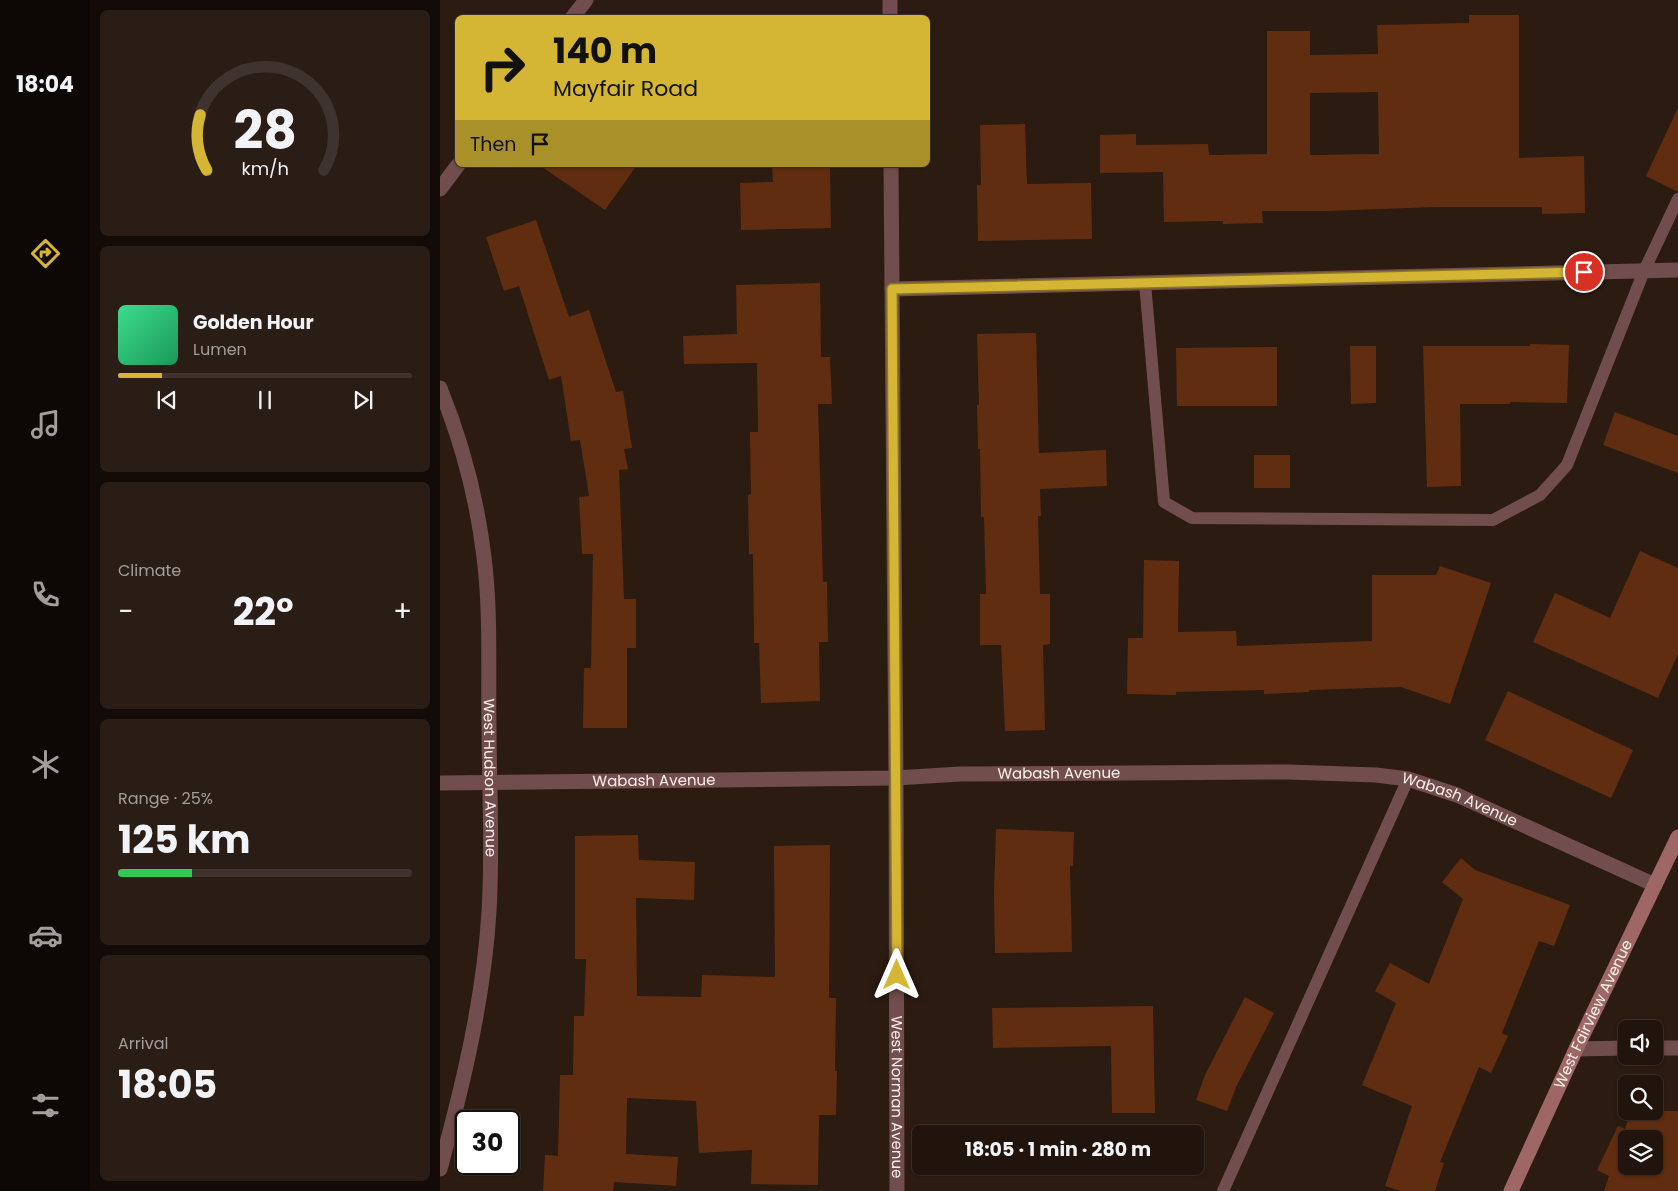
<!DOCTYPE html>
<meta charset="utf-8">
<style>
:root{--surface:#21140d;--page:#291d16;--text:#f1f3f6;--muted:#a29e9d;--line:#3e332e;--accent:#d5b534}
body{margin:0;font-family:Poppins,sans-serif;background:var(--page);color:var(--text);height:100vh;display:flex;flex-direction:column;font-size:19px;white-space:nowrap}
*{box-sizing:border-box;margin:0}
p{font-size:16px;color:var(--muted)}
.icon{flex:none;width:28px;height:28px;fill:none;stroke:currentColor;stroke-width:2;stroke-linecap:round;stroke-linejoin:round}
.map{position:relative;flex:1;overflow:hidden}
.drawer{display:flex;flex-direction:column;gap:10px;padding:10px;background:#120b07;width:350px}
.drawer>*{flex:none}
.top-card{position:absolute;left:15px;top:15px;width:475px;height:152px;border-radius:8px;box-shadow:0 1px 4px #0004,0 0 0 1px var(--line);background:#d5b534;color:#111;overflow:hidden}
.buttons{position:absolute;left:1178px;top:1020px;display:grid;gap:10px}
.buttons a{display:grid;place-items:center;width:45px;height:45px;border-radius:8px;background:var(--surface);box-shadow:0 1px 4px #0004,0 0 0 1px var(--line);font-size:25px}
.speed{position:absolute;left:15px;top:1110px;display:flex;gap:10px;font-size:25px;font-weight:700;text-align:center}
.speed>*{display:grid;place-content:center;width:65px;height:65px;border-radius:50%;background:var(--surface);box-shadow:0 1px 4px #0004,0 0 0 1px var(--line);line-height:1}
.speed .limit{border:2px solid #111;border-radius:8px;background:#fff;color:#111}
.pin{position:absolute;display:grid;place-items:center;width:42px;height:42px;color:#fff;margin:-21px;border:2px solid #fff;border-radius:50%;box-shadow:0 1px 5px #0007}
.me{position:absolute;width:55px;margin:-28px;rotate:0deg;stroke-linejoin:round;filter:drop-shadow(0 0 4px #0008)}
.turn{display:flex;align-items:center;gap:18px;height:105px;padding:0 15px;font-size:22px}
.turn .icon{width:65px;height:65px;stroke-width:2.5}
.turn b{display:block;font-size:35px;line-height:42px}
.then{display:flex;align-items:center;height:48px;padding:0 15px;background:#0003;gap:10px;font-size:19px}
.big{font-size:38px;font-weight:700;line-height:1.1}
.drawer .widget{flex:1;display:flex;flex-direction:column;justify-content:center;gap:8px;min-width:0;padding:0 18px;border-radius:8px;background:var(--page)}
.drawer .dial{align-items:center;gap:0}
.dial svg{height:130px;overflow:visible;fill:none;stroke:var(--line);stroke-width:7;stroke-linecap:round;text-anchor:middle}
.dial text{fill:var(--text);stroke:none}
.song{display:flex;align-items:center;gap:15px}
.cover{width:60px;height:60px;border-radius:8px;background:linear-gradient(135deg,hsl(150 70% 55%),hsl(150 70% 35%))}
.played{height:5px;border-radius:2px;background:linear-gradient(90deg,var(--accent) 15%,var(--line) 15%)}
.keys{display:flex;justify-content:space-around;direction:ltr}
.heat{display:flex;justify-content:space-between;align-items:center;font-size:28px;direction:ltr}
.charge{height:8px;border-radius:4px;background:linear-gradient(90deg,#34c759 25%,var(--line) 0)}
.trip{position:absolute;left:472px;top:1125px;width:292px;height:50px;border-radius:8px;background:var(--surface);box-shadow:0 1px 4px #0004,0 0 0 1px var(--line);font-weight:700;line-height:50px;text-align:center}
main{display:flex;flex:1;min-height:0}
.tabs{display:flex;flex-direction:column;width:90px;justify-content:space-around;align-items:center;background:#0d0805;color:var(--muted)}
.tabs .icon{width:35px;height:35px}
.tabs .on{color:var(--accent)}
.tabs b{font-size:22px;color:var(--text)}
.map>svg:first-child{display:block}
</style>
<main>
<nav class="tabs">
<b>18:04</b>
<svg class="icon on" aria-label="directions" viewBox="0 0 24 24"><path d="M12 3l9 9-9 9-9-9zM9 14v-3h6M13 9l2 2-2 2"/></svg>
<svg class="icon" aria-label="music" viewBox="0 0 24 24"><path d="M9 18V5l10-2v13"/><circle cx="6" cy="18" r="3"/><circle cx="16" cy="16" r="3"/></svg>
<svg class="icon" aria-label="phone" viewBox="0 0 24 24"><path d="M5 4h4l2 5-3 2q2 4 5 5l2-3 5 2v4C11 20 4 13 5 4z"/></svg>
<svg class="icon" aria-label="climate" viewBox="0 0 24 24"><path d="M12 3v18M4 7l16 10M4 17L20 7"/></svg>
<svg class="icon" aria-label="car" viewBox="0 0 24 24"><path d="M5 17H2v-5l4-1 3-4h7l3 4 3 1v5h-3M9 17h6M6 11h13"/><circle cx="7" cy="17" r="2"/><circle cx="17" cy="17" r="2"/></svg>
<svg class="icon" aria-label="filters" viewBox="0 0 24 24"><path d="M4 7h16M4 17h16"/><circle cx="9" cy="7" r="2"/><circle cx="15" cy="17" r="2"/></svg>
</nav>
<section class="drawer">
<div class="widget dial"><svg viewBox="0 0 100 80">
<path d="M14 69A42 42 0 1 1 86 69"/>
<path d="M14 69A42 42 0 0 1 10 35" stroke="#d5b534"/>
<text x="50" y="56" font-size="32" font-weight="700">28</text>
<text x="50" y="72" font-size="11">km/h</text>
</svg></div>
<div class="widget">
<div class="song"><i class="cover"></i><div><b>Golden Hour</b><p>Lumen</p></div></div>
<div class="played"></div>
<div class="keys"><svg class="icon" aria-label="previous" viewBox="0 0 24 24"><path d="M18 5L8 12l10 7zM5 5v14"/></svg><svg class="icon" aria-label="pause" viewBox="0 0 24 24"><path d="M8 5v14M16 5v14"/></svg><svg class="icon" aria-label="next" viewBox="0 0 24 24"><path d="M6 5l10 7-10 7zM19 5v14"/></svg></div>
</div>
<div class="widget"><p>Climate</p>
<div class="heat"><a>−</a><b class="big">22°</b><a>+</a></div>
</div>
<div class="widget"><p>Range · 25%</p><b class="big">125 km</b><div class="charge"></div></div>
<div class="widget"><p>Arrival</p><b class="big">18:05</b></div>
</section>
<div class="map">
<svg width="1238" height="1191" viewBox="0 0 1238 1191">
<rect width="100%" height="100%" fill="#2c1b11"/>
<g fill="#612d10" fill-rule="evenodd">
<path d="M 1029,15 L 1079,15 L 1079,158 L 1144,156 L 1145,213 L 1102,214 L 1102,207 L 995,207 L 887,211 L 822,211 L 823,223 L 783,224 L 783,221 L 724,222 L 723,172 L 660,173 L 660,135 L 696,134 L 696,145 L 768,144 L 769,155 L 827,154 L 827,31 L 870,31 L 870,55 L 938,54 L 937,25 L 1029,23 ZM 938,92 L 939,154 L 870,155 L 870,93 Z"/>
<polygon points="1238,108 1238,191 1236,191 1206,176"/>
<polygon points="585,124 587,184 651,183 652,239 538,241 537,185 541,185 540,125"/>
<polygon points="99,165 197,165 165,210"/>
<polygon points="332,165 390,165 391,228 301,230 300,183 333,182"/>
<polygon points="96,220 129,317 149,310 176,392 183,391 192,448 184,449 188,469 179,470 184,599 196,599 196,648 187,648 187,728 143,728 144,668 151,668 153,554 142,554 139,497 149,496 140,440 131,441 121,376 109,380 79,286 64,291 46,237"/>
<polygon points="380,283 381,357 390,357 392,404 378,404 383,582 387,582 388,642 379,642 380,701 321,703 319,643 314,643 313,554 309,554 308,495 311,494 310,432 318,432 317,363 244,364 243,336 297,334 296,285"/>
<polygon points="596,333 599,453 666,450 667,486 600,489 601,516 598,516 600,594 610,594 610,644 603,645 605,730 565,731 561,645 540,645 540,594 546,594 544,517 541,517 540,449 538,449 537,405 539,405 537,334"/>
<polygon points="1090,344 1129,345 1127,403 1070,402 1070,404 1020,404 1021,486 987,487 983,346 1090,346"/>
<polygon points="910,346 936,346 936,403 911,404"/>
<polygon points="837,347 837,406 737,406 736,348"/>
<polygon points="1175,412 1238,436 1238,473 1163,445"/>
<rect x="814" y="455" width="36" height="33"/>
<polygon points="1200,551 1238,568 1238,654 1218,698 1093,642 1115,593 1170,618"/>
<polygon points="704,560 739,561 738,632 796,631 797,646 932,641 932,575 996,575 1000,566 1051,583 1010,704 961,687 869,690 869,692 824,694 824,690 736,692 736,695 687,694 688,638 703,638"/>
<polygon points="1068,691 1193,750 1171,798 1045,740"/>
<polygon points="556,829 634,832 633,866 630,866 632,952 555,953 554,892"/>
<polygon points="198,835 199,860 255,862 254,900 196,898 197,996 261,997 262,975 335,977 334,846 390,845 389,998 396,998 395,1071 397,1071 396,1115 379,1115 378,1185 311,1184 312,1150 259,1153 256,1101 187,1098 186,1154 238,1157 236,1186 174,1182 173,1191 103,1191 105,1155 118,1156 120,1075 133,1075 134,1016 144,1016 146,959 135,959 135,836"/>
<polygon points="1021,858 1035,870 1130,905 1114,946 1099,941 1062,1033 1068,1036 1051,1073 1039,1067 1000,1162 1004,1163 995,1191 961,1191 945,1186 972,1106 922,1085 956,1003 935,991 950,963 989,984 1023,899 1002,882"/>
<polygon points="805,997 834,1013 796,1087 787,1111 756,1100 765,1075"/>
<polygon points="713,1006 715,1113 672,1113 671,1046 553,1048 552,1008"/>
<path d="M 1191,1111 L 1238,1111 L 1238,1191 L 1164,1191 L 1169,1176 L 1157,1170 L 1178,1126 L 1185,1129 ZM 1186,1139 L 1214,1139 L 1214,1166 L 1186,1166 Z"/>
</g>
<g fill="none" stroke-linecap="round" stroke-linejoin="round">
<g stroke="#714d4d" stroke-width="12">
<polyline points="705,283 724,502 752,518 1053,520 1100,495 1127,465 1204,271 1238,199"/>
<polyline points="783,1191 968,779"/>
</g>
<g stroke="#714d4d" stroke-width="15">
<polyline points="450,0 450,18"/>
<polyline points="132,18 146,0"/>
<path id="s1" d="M 451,165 L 456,778 L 457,1191"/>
<polyline points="0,189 18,165"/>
<polyline points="452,289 1238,270"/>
<path id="s2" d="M 0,388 C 22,442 37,499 44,557 C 51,612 48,669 49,724 C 49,786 53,849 49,911 C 44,998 23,1085 0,1169"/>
<path id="s3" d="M 0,783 L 456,778 L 520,774 L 848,772 L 936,775 L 968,779 L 1017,795 L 1215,885"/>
<polyline points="1214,1048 1238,1048"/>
<polyline points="1136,1049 1186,1048"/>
</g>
<path stroke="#9e6766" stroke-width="15" id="s4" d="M 1071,1191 L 1136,1049 L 1238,837"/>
</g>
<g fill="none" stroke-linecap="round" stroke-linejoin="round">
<defs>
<polyline id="route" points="457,975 452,289 1144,272"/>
</defs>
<use href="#route" stroke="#8a7622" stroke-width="12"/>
<use href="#route" stroke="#d5b534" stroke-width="9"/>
</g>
<g text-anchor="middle" stroke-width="5" stroke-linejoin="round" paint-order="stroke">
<g font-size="15" fill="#fef1ea" stroke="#2c1b11">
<text dy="5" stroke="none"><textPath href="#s3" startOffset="619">Wabash Avenue</textPath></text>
<text dy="5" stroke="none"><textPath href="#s2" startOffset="396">West Hudson Avenue</textPath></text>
<text dy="5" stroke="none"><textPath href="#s3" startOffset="214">Wabash Avenue</textPath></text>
<text dy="5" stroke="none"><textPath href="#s3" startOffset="1024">Wabash Avenue</textPath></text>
<text dy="5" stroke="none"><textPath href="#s4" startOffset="195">West Fairview Avenue</textPath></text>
<text dy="5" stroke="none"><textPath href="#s1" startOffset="932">West Norman Avenue</textPath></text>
</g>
</g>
</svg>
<div class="buttons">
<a><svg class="icon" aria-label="sound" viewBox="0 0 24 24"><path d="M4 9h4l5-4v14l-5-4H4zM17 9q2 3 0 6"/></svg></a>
<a><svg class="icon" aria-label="search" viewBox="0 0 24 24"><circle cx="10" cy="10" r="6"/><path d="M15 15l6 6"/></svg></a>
<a><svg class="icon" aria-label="layers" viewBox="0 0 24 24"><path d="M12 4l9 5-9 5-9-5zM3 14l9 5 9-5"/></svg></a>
</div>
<div class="speed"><div class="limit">30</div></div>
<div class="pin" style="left:1144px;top:272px;background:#d93025"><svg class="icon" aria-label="arrive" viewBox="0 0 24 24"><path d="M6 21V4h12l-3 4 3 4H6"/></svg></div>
<svg class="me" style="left:457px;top:975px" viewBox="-20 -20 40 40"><path d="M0-17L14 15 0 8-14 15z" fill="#d5b534" stroke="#fff" stroke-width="4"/></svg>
<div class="trip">18:05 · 1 min · 280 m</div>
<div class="top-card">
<div class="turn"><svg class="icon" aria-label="right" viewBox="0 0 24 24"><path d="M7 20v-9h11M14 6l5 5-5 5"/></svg><div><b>140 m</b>Mayfair Road</div></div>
<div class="then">Then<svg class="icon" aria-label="arrive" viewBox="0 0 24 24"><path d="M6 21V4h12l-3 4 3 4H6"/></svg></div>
</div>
</div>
</main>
